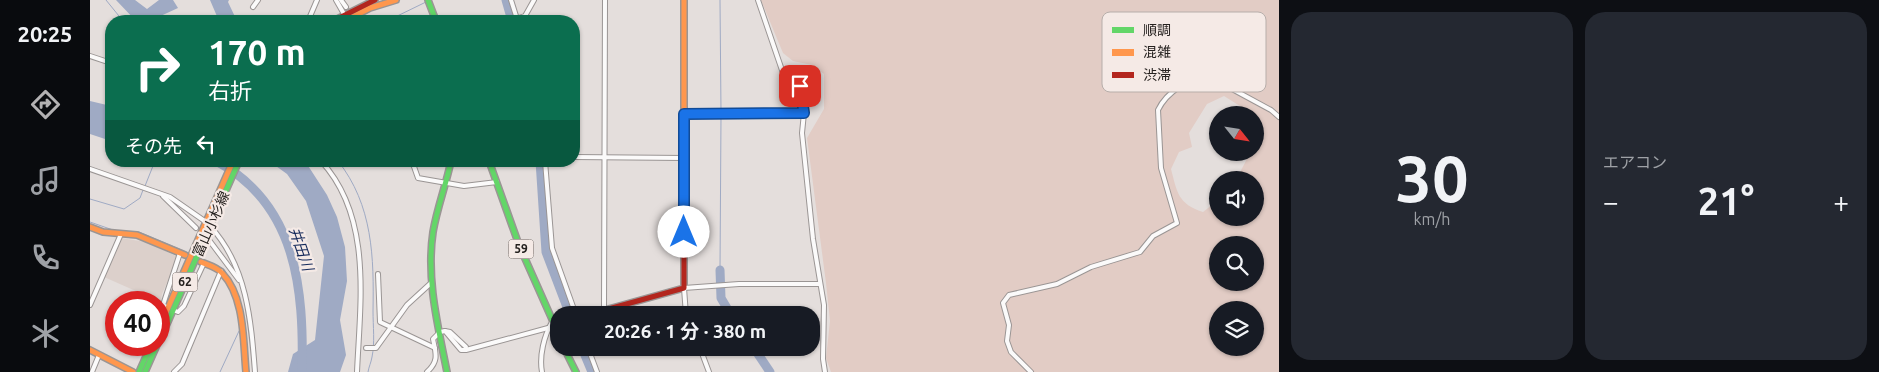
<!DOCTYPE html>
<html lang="ja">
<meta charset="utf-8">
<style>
:root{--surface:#171b24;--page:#242831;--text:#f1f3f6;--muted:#9ea1a6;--accent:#b3b2b3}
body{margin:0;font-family:Ubuntu,"Noto Sans JP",sans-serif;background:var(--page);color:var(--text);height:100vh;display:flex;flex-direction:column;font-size:19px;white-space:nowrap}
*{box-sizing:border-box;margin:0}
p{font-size:16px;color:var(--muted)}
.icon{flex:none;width:28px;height:28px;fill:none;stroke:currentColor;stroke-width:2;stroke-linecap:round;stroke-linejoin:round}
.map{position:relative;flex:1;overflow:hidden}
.details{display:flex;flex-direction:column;gap:12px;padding:12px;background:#0d0f14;width:600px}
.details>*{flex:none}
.banner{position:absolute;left:15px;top:15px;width:475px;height:152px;border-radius:20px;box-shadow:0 1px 4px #0004;background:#0b6e4f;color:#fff;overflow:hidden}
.needle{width:32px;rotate:120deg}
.fabs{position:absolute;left:1119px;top:106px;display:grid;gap:10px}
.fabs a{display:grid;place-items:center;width:55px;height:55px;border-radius:50%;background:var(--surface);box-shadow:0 1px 4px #0004;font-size:25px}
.speed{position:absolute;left:15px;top:291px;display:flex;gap:10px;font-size:25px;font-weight:700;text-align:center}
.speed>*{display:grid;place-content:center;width:65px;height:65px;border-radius:50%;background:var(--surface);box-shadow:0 1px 4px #0004;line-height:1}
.speed .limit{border:8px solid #d22;background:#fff;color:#111}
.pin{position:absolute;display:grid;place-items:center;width:42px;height:42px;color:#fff;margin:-21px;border-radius:10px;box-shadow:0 2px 8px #0006}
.me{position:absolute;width:55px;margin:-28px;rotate:0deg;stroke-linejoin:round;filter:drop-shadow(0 0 4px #0008)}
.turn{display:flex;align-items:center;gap:18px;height:105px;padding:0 20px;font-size:22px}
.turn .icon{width:65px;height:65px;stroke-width:2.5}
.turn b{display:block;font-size:35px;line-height:42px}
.then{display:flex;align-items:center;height:48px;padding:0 20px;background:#0003;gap:10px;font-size:19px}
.big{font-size:38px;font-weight:700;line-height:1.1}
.details .card{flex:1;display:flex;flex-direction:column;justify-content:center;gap:8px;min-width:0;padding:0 18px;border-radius:20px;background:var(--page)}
.details .dial{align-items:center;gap:0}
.dial b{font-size:65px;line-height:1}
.heat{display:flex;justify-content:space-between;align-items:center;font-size:28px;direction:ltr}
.details .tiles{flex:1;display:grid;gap:12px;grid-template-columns:repeat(2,1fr)}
.trip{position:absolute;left:460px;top:306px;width:270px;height:50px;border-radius:20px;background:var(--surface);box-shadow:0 1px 4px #0004;font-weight:700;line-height:50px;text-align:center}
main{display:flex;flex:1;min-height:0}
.dock{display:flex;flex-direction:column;width:90px;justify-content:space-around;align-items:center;background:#090b0e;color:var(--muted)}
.dock .icon{width:35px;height:35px}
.dock .current{color:var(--accent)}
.dock b{font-size:22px;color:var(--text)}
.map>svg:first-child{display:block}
</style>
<main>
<nav class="dock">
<b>20:25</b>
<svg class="icon current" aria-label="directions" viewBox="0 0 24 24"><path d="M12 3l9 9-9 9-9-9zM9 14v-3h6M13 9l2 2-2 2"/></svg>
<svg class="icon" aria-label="music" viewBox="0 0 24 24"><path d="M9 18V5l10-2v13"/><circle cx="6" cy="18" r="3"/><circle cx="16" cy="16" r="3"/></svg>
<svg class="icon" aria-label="phone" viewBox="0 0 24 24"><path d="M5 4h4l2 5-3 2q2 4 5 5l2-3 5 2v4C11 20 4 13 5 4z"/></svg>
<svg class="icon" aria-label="climate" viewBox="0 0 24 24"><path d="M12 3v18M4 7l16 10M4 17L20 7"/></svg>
</nav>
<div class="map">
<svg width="1189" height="372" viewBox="0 0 1189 372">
<rect width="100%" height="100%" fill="#e4dedc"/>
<polygon fill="#dcd0cb" points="31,238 56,242 88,257 72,294 69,314 69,302 44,302 48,292 14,277"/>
<path fill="#e2ccc5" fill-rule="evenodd" d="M 671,0 L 1189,0 L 1189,372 L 741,372 L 736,358 L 740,321 L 736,283 L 717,138 L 734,109 L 734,74 L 722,65 L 703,61 L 693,53 ZM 1134,96 L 1169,118 L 1165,152 L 1160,153 L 1146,180 L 1165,180 L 1165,218 L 1128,218 L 1127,201 L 1113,212 C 1088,204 1087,192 1081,169 L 1089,152 L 1102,147 L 1099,133 L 1117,104 ZM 1128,245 L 1165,245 L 1165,282 L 1128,282 ZM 1128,310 L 1165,310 L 1165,348 L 1128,348 Z"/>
<g fill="#9faac4">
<polygon points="26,0 45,0 57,9 69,0 83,0 88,8 64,19 64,21 46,21"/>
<polygon points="120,0 139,0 138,2 147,21 129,21"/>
<polygon points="0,101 21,106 21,141 0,134"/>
<polygon points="179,161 215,161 237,195 247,217 255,247 257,281 250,320 256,355 250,372 198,372 203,354 225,340 234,256 216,201 197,174"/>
</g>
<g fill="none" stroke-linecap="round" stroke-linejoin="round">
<g stroke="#9faac4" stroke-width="1">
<polyline points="16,0 33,21"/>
<polyline points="630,0 631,112"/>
<polyline points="297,21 336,2"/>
<path d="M 248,161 C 283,205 284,258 283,311 C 283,326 285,343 282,357 C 281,363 279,366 278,372"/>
<polyline points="55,186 65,161"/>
<polyline points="0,199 34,209 50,198 53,190"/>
<polyline points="0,222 23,230"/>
<polyline points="27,231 49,232 94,251"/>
<polyline points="111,259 134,269 145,290"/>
<polyline points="630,270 631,116"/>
<polyline points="130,372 149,331"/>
</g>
<g stroke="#9faac4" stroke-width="9">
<polyline points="416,0 422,21"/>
<path d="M 126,161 C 207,204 214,290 212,372"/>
<polyline points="450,161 456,252 480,315"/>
<polyline points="630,270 631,298 641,315"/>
<polyline points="492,348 502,372"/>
<polyline points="664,348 680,372"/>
</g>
<polyline stroke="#beb8b6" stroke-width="4" stroke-dasharray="4 2" stroke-linecap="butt" points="256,7 267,21"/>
<defs>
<g id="street">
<polyline points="246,0 254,14"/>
<polyline points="251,0 256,7"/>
<polyline points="421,0 427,19"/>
<polyline points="668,0 695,79 710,86 714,113 712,133 723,239 734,305 733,359 735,372"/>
<polyline points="163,7 168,0"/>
<polyline points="269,14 274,21"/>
<polyline points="218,21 227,0"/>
<polyline points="419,21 435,16 444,0"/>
<polyline points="0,56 21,63"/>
<polyline points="594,114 714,113"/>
<polyline points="484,157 594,158"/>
<path d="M 231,161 C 283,217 270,303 267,372"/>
<polyline points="322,161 328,178 374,186 407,182"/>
<polyline points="455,161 462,248 486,315"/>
<polyline points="0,169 80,197 116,222"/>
<polyline points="73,196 106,228"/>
<path d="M 120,226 C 157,266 161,320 165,372"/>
<polyline points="119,240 149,280"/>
<polyline points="288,274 290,322 345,348"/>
<polyline points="0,305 31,234"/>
<polyline points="78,308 73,305 90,253"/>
<polyline points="83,310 88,312 94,306 114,263"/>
<polyline points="514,310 515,0"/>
<polyline points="596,315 594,288 649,284 729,284"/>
<polyline points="355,331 360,332 376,347"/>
<polyline points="276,348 286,348 317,305 341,283"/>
<polyline points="498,348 507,372"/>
<polyline points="610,348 619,372"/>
<polyline points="2,372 9,355"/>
<polyline points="84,372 92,364 131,271"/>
<path d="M 337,372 C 349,361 346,354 343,339 L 350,332 L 355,331 L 371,350 L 376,350 L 458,328"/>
<path d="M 452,372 C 449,356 454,336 462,322"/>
<path d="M 941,372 L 921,352 L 917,341 L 919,325 L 913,303 L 919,295 L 967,284 L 1001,267 L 1050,252 L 1063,236 L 1087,223 L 1071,168 L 1068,110 C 1076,93 1101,75 1120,77 L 1181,110 L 1189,117"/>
</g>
<g id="fast">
<polyline points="338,0 346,21"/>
<polyline points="399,161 429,245 469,335"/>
<polyline points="69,342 149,161"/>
<polyline points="474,348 486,372"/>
<polyline points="49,372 61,345"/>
<polyline points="55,372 67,345"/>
<path d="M 357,372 C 348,326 336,279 343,232 C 347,208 356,185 361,161"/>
</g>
<g id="slow">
<polyline points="594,0 594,122"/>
<polyline points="255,21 280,8 306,0"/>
<polyline points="0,227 13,232 47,235 95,255"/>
<path d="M 111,262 C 118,265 127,267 132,273 C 155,297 153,341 156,372"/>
<polyline points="69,328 143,161"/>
<polyline points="0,350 43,372"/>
</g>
<g id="jam">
<polyline points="243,21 285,0"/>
<polyline points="497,315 594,288 594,122"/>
</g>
</defs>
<use href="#street" stroke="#9a9594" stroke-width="6"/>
<use href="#fast" stroke="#9a9594" stroke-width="8"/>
<use href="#slow" stroke="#9a9594" stroke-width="8"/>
<use href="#jam" stroke="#9a9594" stroke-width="8"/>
<use href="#street" stroke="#fbfafa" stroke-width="4"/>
<use href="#fast" stroke="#63d668" stroke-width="5"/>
<use href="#slow" stroke="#ff974d" stroke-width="5"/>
<use href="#jam" stroke="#b3261e" stroke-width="5"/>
</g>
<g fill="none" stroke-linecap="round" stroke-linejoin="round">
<defs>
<polyline id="route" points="594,232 594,114 714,113 710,86"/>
</defs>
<use href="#route" stroke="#114b97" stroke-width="12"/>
<use href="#route" stroke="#1a73e8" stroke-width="9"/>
</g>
<g text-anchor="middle" stroke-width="4.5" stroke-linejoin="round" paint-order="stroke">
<g fill="#f5eae6" stroke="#635d5b" stroke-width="1">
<rect x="418.5" y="239.5" width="25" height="19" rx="4"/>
<rect x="82.5" y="272.5" width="25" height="19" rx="4"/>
</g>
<g font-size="12" font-weight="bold" fill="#25211f">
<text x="431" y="253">59</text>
<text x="95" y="286">62</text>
</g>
<g font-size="14" fill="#25211f" stroke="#f5eae6">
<text transform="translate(121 224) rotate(-66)" y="5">富山小杉線</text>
</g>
<g font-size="15" font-style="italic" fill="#14295a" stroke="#f5eae6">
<text transform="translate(211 249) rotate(71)" y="5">井田川</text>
</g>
</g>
<rect x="1012" y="12" width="164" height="80" rx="8" fill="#f5eae6" stroke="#b7aeaa" stroke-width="1"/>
<rect x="1022" y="27" width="22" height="6" fill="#63d668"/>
<rect x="1022" y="49" width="22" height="7" fill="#ff974d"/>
<rect x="1022" y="72" width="22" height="6" fill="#b3261e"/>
<g font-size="14" fill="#25211f">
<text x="1053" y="35">順調</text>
<text x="1053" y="57">混雑</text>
<text x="1053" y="80">渋滞</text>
</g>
</svg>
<div class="fabs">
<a><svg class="needle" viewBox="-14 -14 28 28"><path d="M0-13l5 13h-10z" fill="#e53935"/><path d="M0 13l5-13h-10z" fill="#9ea1a6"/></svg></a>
<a><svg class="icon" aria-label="sound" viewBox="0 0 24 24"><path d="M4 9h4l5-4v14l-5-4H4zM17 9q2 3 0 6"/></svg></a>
<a><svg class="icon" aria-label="search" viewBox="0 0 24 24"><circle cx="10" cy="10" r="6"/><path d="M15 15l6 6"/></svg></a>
<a><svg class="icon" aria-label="layers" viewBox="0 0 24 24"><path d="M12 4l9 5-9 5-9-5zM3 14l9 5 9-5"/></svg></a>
</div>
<div class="speed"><div class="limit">40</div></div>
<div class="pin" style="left:710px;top:86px;background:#d93025"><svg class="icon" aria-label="arrive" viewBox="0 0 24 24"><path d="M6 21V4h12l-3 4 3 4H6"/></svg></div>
<svg class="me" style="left:594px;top:232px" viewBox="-20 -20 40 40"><circle r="19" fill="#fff"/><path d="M0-13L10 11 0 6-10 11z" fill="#1a73e8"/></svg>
<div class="trip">20:26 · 1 分 · 380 m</div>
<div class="banner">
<div class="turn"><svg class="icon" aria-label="right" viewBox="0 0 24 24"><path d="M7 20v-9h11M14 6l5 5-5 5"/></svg><div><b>170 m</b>右折</div></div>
<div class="then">その先<svg class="icon" aria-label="left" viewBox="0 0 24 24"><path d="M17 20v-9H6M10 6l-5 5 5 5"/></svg></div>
</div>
</div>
<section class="details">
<div class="tiles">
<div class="card dial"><b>30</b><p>km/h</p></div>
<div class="card"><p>エアコン</p>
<div class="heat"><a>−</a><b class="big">21°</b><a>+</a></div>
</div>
</div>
</section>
</main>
